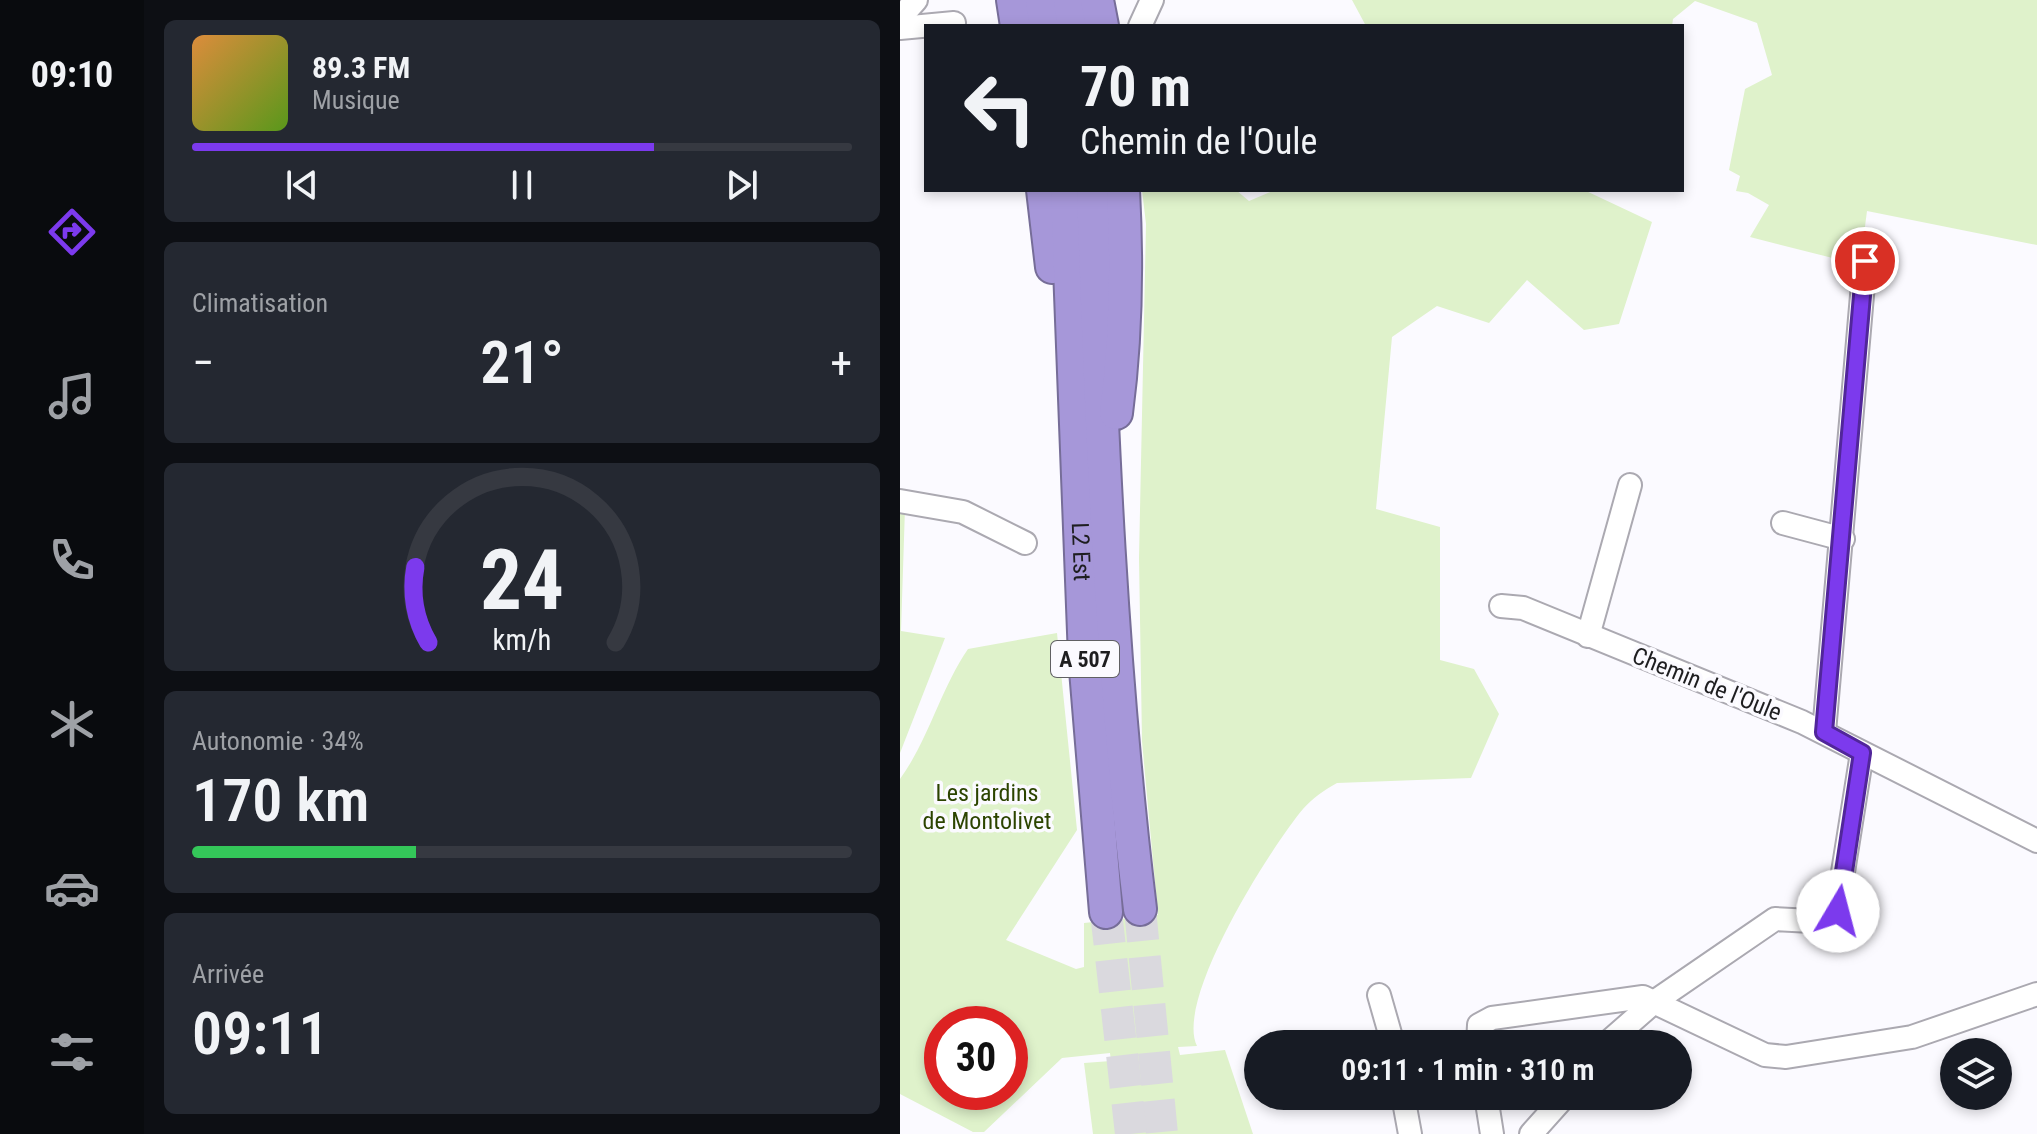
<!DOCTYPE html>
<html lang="fr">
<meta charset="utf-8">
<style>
:root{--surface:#171b24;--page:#242831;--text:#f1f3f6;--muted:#9ea1a6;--line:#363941;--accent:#7c3aed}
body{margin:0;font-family:"Roboto Condensed",sans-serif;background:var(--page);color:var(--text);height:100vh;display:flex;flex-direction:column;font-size:30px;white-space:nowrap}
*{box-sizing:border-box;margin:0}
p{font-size:26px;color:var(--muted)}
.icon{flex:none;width:44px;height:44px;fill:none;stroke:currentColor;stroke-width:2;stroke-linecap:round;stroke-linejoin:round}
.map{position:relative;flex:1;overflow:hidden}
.details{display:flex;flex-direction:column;gap:20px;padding:20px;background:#0d0f14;width:756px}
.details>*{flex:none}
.hud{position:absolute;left:24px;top:24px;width:760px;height:168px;border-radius:0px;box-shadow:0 4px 12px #0003;background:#171b24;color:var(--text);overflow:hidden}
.controls{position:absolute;left:1040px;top:1038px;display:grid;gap:16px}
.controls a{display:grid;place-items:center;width:72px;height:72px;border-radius:50%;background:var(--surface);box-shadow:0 4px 12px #0003;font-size:40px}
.speed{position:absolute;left:24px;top:1006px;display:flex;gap:16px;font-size:40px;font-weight:700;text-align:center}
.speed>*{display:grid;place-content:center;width:104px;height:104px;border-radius:50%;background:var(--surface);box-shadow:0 4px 12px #0003;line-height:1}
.speed .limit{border:12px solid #d22;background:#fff;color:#111}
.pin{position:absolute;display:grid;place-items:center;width:68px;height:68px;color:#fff;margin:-34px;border:4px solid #fff;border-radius:50%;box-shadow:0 2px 8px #0007}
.me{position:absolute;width:88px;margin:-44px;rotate:8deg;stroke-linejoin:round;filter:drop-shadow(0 0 6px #0008)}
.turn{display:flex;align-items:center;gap:28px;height:168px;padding:0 24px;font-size:36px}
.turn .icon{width:104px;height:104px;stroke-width:2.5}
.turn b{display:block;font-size:56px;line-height:68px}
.big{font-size:60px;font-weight:600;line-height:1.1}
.details .tile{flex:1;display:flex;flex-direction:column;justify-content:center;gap:12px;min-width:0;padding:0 28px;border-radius:12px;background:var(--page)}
.details .dial{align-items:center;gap:0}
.dial svg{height:208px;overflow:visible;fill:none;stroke:var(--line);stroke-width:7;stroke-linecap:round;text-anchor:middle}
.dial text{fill:var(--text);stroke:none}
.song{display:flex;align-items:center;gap:24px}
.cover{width:96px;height:96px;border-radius:12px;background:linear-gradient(135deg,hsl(30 70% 55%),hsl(90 70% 35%))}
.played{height:8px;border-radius:4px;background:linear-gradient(90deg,var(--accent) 70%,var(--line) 70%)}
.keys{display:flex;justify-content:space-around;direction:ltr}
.heat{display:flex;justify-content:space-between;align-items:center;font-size:44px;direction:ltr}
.charge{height:12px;border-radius:6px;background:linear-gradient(90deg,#34c759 34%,var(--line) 0)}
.trip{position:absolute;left:344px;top:1030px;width:448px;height:80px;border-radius:40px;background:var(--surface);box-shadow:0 4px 12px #0003;font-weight:600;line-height:80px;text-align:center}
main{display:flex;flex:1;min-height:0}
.tab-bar{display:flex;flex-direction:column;width:144px;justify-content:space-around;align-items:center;background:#090b0e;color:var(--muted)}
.tab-bar .icon{width:56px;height:56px}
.tab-bar .current{color:var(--accent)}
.tab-bar b{font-size:36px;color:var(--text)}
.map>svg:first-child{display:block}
</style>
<main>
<nav class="tab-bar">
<b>09:10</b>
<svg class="icon current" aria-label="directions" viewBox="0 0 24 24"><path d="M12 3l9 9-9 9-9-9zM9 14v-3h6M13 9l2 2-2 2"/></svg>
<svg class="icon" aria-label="music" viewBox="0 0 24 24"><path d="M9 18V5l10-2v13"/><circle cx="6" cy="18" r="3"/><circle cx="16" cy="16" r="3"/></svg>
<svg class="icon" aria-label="phone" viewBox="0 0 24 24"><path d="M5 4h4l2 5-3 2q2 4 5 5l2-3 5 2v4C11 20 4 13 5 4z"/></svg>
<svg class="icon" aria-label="climate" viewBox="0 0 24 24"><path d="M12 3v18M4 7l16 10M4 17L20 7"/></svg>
<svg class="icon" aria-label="car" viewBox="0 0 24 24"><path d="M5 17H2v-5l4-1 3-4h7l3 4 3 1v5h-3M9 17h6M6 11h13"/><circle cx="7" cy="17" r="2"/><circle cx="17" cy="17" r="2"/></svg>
<svg class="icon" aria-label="filters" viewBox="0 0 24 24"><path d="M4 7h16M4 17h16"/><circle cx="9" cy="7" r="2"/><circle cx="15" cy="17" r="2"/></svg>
</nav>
<section class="details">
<div class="tile">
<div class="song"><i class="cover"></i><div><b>89.3 FM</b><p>Musique</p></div></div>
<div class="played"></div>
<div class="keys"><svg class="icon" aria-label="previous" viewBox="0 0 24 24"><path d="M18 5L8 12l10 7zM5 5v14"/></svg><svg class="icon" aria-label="pause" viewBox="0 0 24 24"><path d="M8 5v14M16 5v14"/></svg><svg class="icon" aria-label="next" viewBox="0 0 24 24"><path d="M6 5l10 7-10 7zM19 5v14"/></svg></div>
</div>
<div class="tile"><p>Climatisation</p>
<div class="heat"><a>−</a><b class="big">21°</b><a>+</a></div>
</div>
<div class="tile dial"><svg viewBox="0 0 100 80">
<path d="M14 69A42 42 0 1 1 86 69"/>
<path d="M14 69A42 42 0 0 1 9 40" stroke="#7c3aed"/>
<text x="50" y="56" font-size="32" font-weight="700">24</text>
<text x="50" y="72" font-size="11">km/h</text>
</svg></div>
<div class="tile"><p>Autonomie · 34%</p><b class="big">170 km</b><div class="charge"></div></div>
<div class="tile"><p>Arrivée</p><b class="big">09:11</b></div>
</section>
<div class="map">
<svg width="1137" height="1134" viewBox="0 0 1137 1134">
<rect width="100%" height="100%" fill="#fbfaff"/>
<g fill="#dff2cb" fill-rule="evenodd">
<polygon points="452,0 1137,0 1137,245 967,211 960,265 850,237 869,205 848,193 836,191 840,176 829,170 845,89 872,75 857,23 795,1 773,19 772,26 466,26"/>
<path d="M 242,190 L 336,190 L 349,201 L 375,190 L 684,190 L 752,222 L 719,324 L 684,330 L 627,280 L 589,323 L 537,306 L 492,337 L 476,509 L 540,527 L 540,660 L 574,669 L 599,714 L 571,778 L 437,783 C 424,790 413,798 403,809 C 371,847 274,1000 297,1046 L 278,1047 L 280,1055 L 325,1050 L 353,1134 L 193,1134 L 184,1063 L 211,1061 L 210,1053 L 162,1058 L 84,1132 L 73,1132 L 0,1094 L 0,779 C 29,739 40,690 68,649 L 157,633 L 177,830 L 106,940 L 176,969 L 184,967 L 184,923 L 258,915 L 242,741 L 239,558 L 246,224 ZM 42,1024 L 110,1024 L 110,1092 L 42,1092 Z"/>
<polygon points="0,506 5,508 1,631 45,638 0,753"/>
</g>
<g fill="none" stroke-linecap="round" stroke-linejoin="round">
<g stroke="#dad9de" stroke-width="32" stroke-dasharray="32 16" stroke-linecap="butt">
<polyline points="240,909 262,1134"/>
<polyline points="206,912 231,1134"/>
</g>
<defs>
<g id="minor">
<polyline points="0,18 16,0"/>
<polyline points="240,26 252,0"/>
<polyline points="0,28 54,23"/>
<polyline points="0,501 63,512 125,543"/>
<polyline points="883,523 943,539"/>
<polyline points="601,606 623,608 902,722 1137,841"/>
<polyline points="688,636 730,485"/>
<polyline points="924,732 965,261"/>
<polyline points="479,995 493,1044"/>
<polyline points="578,1044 579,1025 592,1018 743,997 865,1055 886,1057 1012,1037 1137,994"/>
<polyline points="706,1044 754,1002 875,919 930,922 936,916 962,753"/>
<polyline points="503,1096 510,1134"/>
<polyline points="586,1096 592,1134"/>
<polyline points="631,1134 665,1096"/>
</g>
<g id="highway">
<polyline points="113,0 117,26"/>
<polyline points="142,0 146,26"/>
<polyline points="170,0 174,26"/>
<polyline points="197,0 202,26"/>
<polyline points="143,190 152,267"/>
<path id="s1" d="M 167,190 L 185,658 L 206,912"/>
<path d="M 193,190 C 201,430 211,670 240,909"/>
<path d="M 216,413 C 226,338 227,265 223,190"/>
</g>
</defs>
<use href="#minor" stroke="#aba9b1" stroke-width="26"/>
<use href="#highway" stroke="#766d98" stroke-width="36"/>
<use href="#minor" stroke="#fff" stroke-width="22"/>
<use href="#highway" stroke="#a697d9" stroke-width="32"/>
</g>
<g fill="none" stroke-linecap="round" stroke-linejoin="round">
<defs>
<polyline id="route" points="938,911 962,753 924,732 965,261"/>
</defs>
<use href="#route" stroke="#51269a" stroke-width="20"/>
<use href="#route" stroke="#7c3aed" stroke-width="14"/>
</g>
<g text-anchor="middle" stroke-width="7" stroke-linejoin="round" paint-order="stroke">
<rect fill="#fbfaff" stroke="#606063" stroke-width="2" x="151" y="641" width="68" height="36" rx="6"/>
<g font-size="22" font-weight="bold" fill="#1e1e20">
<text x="185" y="667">A 507</text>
</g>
<g font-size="24" fill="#1e1e20" stroke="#fbfaff">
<text dy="8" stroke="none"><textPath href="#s1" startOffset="362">L2 Est</textPath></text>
<text transform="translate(807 684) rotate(22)" y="8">Chemin de l'Oule</text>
</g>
<g font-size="24" fill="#2c4400" stroke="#fbfaff">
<text x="87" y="801">Les jardins<tspan x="87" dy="28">de Montolivet</tspan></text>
</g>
</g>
</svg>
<div class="controls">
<a><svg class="icon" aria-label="layers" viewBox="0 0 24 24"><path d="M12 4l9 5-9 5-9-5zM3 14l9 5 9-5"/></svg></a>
</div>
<div class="speed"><div class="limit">30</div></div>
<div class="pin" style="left:965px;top:261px;background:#d93025"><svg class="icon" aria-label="arrive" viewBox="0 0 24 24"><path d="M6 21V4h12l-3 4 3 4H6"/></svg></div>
<svg class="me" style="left:938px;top:911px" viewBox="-20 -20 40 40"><circle r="19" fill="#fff"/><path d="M0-13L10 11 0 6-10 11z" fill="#7c3aed"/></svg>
<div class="trip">09:11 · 1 min · 310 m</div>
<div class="hud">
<div class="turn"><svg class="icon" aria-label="left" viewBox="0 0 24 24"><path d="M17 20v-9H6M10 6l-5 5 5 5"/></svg><div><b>70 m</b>Chemin de l'Oule</div></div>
</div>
</div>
</main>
